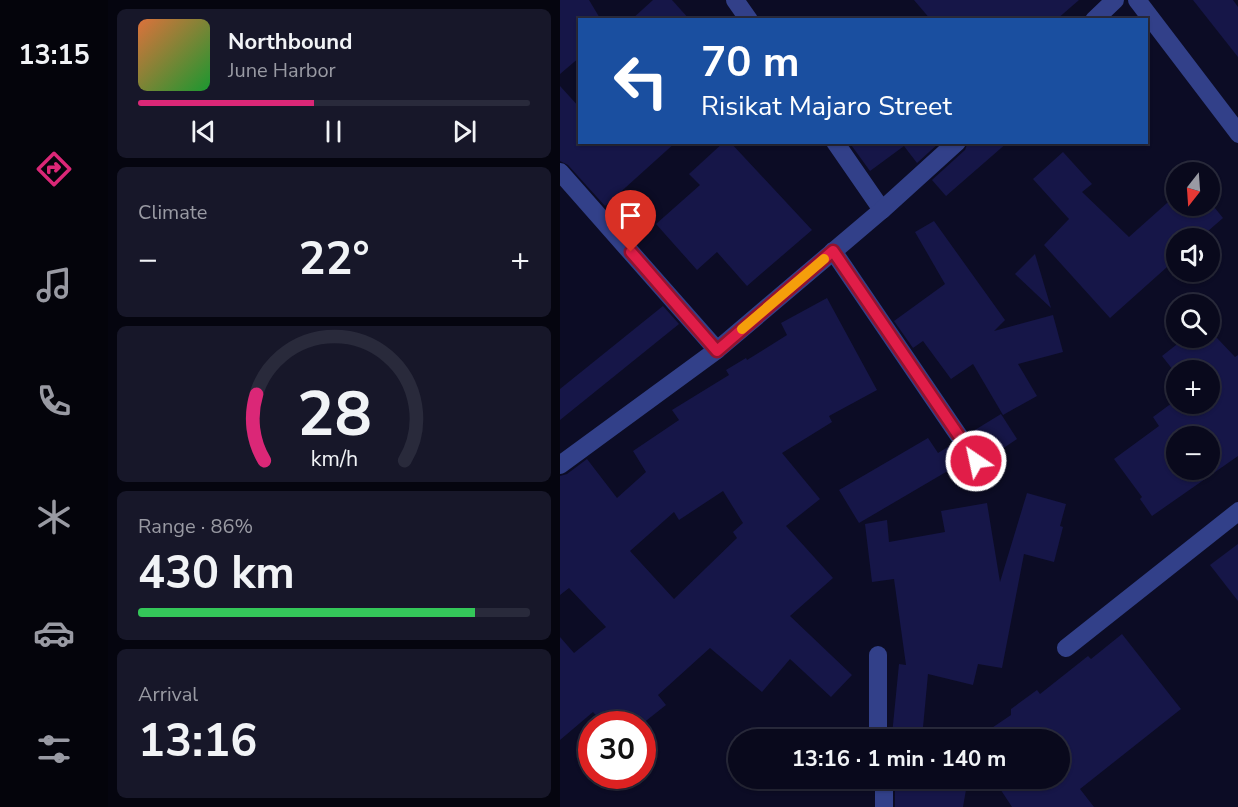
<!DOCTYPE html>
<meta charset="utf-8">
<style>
:root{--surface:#09091c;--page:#171729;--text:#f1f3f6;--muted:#999aa3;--line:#292a3b;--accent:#db2777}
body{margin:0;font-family:"Nunito Sans",sans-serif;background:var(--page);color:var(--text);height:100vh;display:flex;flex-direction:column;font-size:22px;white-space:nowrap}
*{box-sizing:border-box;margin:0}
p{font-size:20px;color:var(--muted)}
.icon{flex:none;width:33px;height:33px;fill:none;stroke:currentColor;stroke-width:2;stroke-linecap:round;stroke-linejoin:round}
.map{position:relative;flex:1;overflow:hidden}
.drawer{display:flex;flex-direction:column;gap:9px;padding:9px;background:#05050f;width:452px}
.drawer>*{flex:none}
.banner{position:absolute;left:18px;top:18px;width:570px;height:126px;border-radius:0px;box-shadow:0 2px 4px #0004,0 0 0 2px var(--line);background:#1a4fa0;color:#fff;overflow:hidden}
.needle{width:39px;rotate:197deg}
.tools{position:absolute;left:606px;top:162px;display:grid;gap:12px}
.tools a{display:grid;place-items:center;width:54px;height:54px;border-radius:50%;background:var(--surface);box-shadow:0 2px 4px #0004,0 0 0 2px var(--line);font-size:30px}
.speed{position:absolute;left:18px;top:711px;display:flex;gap:12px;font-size:30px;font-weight:700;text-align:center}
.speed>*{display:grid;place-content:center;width:78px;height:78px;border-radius:50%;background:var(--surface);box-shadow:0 2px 4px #0004,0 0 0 2px var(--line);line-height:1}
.speed .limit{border:9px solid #d22;background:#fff;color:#111}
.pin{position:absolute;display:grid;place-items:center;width:51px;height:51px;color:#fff;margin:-62px -26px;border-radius:50% 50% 50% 0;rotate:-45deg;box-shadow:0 0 6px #0007}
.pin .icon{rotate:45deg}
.me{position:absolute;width:66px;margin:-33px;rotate:326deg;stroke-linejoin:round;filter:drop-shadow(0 0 4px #0008)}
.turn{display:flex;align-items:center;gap:21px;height:126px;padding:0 24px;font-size:27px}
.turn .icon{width:78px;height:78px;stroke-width:2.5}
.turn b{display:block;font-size:42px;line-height:51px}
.big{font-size:45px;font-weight:700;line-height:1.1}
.drawer .widget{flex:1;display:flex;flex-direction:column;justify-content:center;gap:9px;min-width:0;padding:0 21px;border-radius:9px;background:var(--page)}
.drawer .dial{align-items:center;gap:0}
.dial svg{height:156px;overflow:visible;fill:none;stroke:var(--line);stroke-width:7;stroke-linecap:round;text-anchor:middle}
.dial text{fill:var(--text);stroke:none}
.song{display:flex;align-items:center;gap:18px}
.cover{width:72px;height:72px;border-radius:9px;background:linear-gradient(135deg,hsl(20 70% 55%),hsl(130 70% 35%))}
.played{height:6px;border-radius:3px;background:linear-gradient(90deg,var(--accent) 45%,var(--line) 45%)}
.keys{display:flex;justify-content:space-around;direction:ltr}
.heat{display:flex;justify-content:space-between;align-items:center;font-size:33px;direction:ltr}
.charge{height:9px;border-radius:4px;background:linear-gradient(90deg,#34c759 86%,var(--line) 0)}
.trip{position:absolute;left:168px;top:729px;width:342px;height:60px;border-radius:30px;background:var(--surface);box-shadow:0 2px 4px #0004,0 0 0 2px var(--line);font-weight:700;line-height:60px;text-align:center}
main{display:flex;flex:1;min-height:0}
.tab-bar{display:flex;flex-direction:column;width:108px;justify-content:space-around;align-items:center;background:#04040b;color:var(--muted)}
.tab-bar .icon{width:42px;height:42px}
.tab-bar .selected{color:var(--accent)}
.tab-bar b{font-size:27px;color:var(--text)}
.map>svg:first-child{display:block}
</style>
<main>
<nav class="tab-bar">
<b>13:15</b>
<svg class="icon selected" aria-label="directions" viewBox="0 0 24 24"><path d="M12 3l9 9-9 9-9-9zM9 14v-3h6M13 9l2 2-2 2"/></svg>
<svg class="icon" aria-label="music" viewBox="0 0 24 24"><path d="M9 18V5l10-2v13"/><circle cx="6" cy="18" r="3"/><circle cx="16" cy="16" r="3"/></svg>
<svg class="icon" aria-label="phone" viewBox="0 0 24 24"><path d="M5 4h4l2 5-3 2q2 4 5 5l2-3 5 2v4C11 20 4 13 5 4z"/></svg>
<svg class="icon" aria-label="climate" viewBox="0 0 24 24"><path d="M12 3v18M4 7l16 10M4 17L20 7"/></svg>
<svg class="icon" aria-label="car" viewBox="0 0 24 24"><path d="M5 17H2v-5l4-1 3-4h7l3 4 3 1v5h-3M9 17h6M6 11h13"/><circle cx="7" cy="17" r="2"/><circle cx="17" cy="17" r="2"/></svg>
<svg class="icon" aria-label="filters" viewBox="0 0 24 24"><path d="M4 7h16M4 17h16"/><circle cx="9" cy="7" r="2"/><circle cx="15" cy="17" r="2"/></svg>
</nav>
<section class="drawer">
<div class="widget">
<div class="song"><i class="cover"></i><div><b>Northbound</b><p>June Harbor</p></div></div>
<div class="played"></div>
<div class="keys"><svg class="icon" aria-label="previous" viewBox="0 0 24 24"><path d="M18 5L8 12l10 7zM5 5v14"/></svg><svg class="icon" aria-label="pause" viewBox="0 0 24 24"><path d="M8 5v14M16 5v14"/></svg><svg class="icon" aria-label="next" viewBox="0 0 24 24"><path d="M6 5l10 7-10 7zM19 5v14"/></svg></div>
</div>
<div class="widget"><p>Climate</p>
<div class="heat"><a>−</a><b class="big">22°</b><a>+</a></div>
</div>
<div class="widget dial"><svg viewBox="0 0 100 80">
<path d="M14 69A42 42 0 1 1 86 69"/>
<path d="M14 69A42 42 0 0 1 10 35" stroke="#db2777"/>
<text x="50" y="56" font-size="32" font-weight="700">28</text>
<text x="50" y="72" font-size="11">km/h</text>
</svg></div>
<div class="widget"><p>Range · 86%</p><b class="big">430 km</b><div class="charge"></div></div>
<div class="widget"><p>Arrival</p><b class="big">13:16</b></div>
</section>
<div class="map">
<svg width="679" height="807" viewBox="0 0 679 807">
<rect width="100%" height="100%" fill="#0c0c25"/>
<g fill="#161648" fill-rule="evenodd">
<polygon points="0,0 29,0 41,20 20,20 20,57 0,74"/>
<polygon points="93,0 112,0 130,20 71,20"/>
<polygon points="354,0 519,0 496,20 371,20"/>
<polygon points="633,0 673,0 678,7 678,57"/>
<polygon points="0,86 20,108 20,142 116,142 45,206 8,165 0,161"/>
<polygon points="164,142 170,142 252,230 187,286 157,252 137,270 96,224 140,185 129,174"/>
<polygon points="289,142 380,142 357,163 344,146 310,171"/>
<polygon points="408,142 448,142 386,196 372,180 405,150"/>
<polygon points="503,152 532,184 522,192 569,237 616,195 616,206 650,206 650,202 663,218 640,238 616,238 616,259 550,318 484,245 509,219 473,179"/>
<polygon points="374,221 445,320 434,331 493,315 503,352 458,364 477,396 443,415 413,364 391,379 363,341 353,348 334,321 385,284 355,232"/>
<polygon points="475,254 491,308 455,274"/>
<path d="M 267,298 L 317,390 L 269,416 L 272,422 L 222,453 L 260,499 L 226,526 L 273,578 L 230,616 L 292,675 L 271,697 L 230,659 L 202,692 L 150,648 L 98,695 L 106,705 L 82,724 L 44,724 L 33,712 L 0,740 L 0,637 L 14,653 L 46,627 L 9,588 L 0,595 L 0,476 L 7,474 L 27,459 L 57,498 L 86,472 L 73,451 L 119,420 L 112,410 L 169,375 L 166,370 L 186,358 L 187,360 L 227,335 L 221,323 ZM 163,491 L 183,523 L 173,532 L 177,538 L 114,599 L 70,551 L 114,512 L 119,520 Z"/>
<polygon points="103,306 119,324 0,420 0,389"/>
<path d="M 625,338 L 657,338 L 675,357 L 678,355 L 678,456 L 592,516 L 580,499 L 582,497 L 554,459 L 599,426 L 593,417 L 616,400 L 616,404 L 650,404 L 650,376 L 657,370 L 613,370 L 602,356 ZM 616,436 L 650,436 L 650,470 L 616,470 Z"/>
<polygon points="441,414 457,439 427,459 410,433"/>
<polygon points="368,438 378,453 391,445 403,462 299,523 279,490"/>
<polygon points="467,493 506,504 500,526 503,527 494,562 464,554 442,668 418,664 413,685 368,674 362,738 332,735 339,664 346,665 334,579 312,582 305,524 327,520 329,542 385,532 381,511 427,503 440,582"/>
<polygon points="678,544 678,601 650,565"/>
<polygon points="562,634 621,709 520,789 534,807 452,807 433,778 500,778 500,740 414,740 451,715 451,709 477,690 480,694 528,656 531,659"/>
<polygon points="335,778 408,778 403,807 335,807"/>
</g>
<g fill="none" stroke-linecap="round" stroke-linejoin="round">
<g stroke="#324089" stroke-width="18">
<polyline points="175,0 189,20"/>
<polyline points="577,0 679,134"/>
<polyline points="534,20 555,0"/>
<polyline points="275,142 322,210"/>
<polyline points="0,172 157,350"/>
<polyline points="273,251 416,461"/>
<polyline points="0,465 157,350 322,210 397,142"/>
<polyline points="506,648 679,511"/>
<polyline points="318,740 318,655"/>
<polyline points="324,778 324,807"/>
</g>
</g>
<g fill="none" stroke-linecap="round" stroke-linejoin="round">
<defs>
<polyline id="route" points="71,252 157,351 273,251 416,461"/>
</defs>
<use href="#route" stroke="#92132f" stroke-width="15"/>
<use href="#route" stroke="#e11d48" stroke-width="10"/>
<polyline stroke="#f59e0b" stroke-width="10" points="182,329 264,259"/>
</g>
</svg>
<div class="tools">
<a><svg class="needle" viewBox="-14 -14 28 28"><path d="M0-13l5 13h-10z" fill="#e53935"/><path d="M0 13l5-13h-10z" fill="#999aa3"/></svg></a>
<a><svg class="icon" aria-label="sound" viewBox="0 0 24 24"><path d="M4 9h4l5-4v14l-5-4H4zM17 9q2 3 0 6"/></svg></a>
<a><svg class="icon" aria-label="search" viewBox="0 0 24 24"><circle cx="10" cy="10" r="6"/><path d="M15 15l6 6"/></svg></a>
<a>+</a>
<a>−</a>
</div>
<div class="speed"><div class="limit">30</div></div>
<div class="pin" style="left:71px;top:252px;background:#d93025"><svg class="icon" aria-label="arrive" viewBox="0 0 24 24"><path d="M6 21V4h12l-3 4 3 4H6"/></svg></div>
<svg class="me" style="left:416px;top:461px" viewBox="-20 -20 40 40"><circle r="17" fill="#e11d48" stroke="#fff" stroke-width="3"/><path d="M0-11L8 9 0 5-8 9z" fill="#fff"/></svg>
<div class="trip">13:16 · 1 min · 140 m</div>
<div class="banner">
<div class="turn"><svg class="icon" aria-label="left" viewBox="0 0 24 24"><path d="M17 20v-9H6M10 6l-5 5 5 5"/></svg><div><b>70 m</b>Risikat Majaro Street</div></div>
</div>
</div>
</main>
